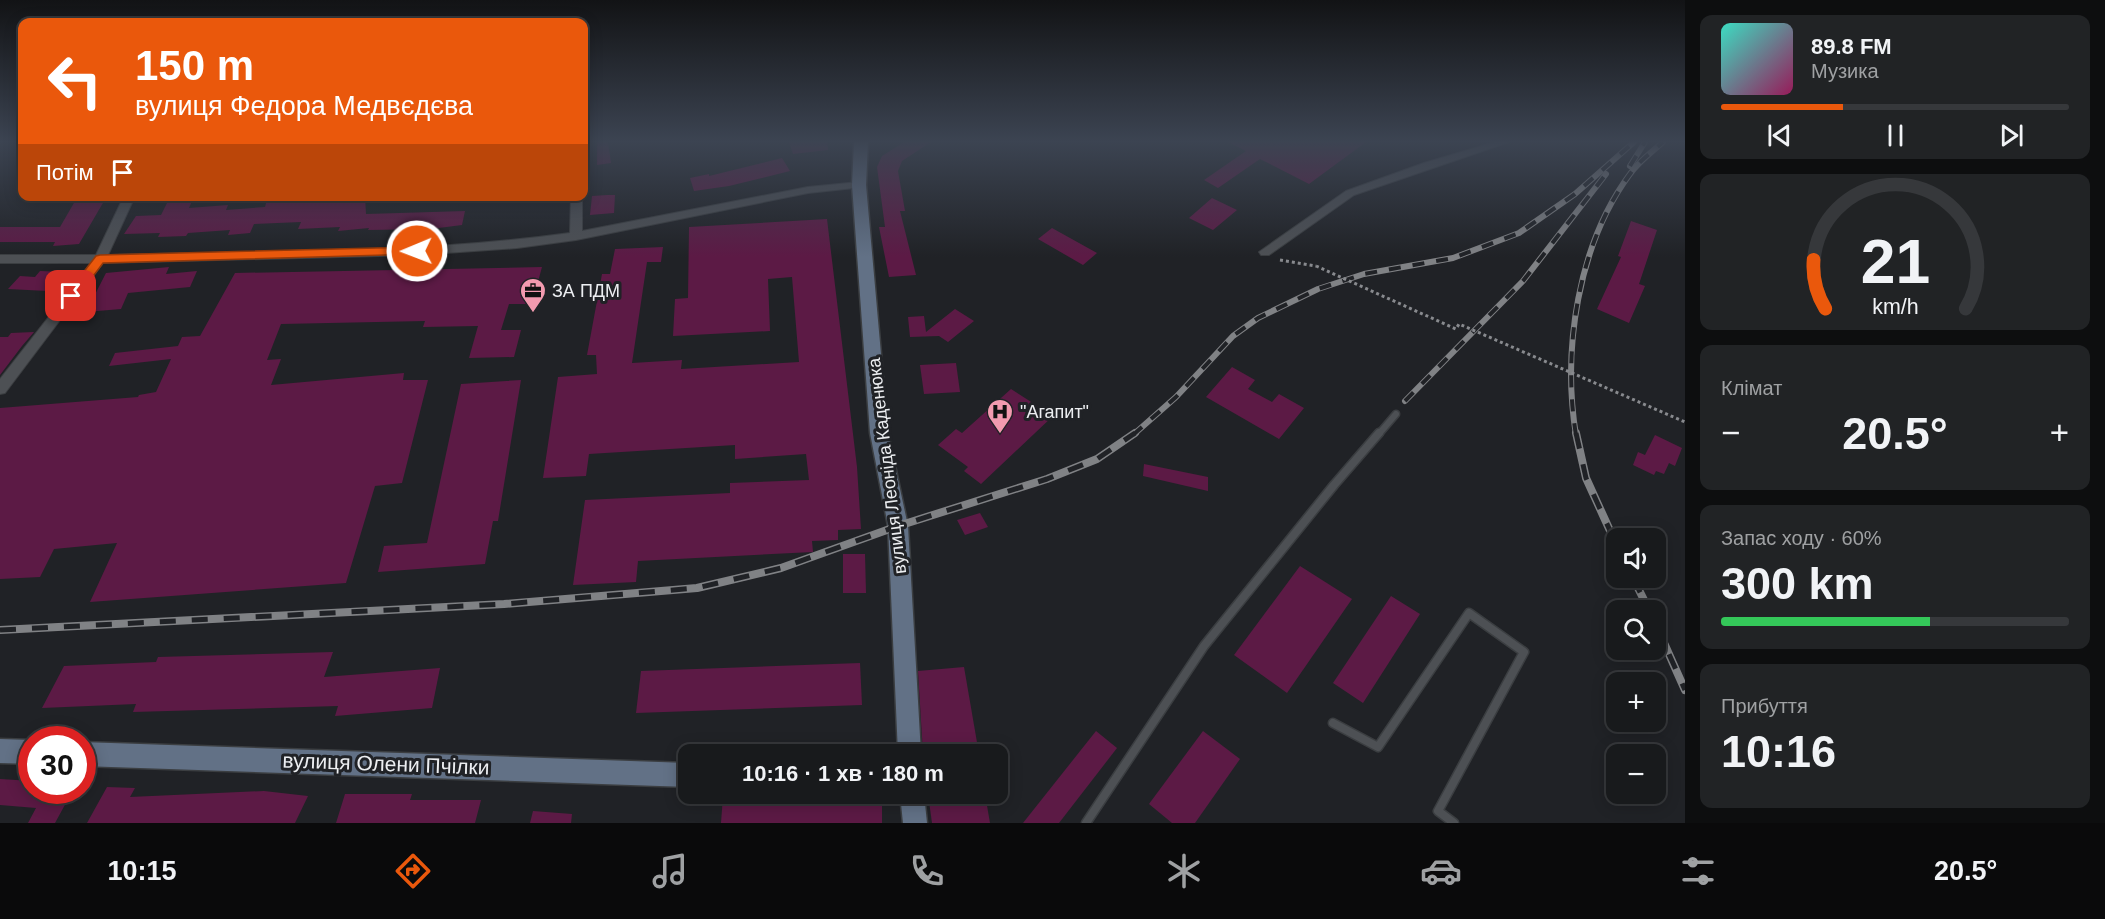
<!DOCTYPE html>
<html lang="uk">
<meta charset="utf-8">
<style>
:root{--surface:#181a1c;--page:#212325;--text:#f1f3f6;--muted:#9fa1a3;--line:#36383b;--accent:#ea580c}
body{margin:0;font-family:Arial,sans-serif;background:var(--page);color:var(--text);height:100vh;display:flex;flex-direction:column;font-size:22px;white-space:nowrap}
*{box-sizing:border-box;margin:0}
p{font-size:20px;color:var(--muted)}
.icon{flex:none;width:33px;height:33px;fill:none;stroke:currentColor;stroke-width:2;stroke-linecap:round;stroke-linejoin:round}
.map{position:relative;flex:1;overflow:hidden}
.side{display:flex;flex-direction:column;gap:15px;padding:15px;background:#0d0e0f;width:420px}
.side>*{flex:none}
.top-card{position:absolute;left:18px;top:18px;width:570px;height:183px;border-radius:12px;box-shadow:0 3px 15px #0003,0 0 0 2px var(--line);background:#ea580c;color:#fff;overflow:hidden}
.tools{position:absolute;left:1606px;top:528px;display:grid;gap:12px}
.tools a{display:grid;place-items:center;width:60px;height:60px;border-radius:12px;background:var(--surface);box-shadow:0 3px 15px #0003,0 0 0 2px var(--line);font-size:30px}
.speed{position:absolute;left:18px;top:726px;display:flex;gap:12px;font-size:30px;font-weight:700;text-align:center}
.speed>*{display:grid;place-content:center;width:78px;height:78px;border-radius:50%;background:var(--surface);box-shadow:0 3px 15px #0003,0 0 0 2px var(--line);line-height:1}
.speed .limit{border:9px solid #d22;background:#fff;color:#111}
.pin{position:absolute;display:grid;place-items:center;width:51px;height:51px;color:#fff;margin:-26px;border-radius:12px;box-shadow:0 3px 9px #0006}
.me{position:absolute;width:66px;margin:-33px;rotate:269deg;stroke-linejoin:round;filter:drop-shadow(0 0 4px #0008)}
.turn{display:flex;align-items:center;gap:21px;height:126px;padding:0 18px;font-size:27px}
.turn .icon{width:78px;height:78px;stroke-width:2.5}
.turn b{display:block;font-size:42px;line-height:51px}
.then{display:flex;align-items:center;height:57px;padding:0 18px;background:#0003;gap:12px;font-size:22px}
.big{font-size:45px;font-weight:600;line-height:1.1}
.side .tile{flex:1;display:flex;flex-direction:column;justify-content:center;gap:9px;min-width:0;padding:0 21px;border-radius:12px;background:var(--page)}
.side .dial{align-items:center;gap:0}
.dial svg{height:156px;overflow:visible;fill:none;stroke:var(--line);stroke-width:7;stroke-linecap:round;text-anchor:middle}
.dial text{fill:var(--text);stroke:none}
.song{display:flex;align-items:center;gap:18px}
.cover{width:72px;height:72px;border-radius:9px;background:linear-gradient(135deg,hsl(170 70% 55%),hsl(330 70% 35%))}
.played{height:6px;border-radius:3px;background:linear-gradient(90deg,var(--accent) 35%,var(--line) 35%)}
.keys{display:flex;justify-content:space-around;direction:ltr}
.heat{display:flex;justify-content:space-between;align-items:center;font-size:33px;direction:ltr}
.charge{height:9px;border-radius:4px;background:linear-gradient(90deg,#34c759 60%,var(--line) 0)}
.trip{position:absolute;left:678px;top:744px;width:330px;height:60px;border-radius:12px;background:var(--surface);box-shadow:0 3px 15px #0003,0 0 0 2px var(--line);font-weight:600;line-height:60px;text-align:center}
.tab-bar{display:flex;height:96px;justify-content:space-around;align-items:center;background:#0a0a0b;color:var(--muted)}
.tab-bar .icon{width:42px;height:42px}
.tab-bar .on{color:var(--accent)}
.tab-bar b{font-size:27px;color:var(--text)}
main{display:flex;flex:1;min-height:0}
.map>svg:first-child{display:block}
</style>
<main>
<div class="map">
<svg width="1685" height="823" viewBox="0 0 1685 823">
<rect width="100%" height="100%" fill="#202226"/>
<g fill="#5c1a45">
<polygon points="597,142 608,142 611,163 597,165"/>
<polygon points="789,142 827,142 828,150 793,154"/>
<polygon points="904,142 931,142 902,161 898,171 905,211 900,211 916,275 889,277 879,227 885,227 877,167 882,156"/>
<polygon points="1228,142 1366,142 1309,184 1260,159 1218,188 1204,180 1246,151"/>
<polygon points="782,158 790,171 729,186 694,191 690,178 709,174 709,176"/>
<polygon points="607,195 615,195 614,213 590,215 592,196"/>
<polygon points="78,196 107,196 79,244 53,246 55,242 0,242 0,227 60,227"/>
<polygon points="268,196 285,196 284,200 309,199 310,196 365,196 366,214 465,211 462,225 431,229 368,230 369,228 338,231 340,227 298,229 301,222 254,224 250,233 228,235 230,230 188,233 186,236 158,237 160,233 124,234 136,216 161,215 167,203 192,201 189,208 228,205 226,210 265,207"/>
<polygon points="1212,198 1237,210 1213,230 1189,218"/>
<polygon points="827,219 857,467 861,529 838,530 838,540 812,541 813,552 638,561 636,582 573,585 585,500 730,493 730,483 809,480 806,454 735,459 735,445 589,454 586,476 543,478 558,377 597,374 596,355 587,355 602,274 610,274 615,249 663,247 661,262 647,262 632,363 682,360 681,369 799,362 792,277 768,279 770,331 673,336 675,299 688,298 689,227"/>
<polygon points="1631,221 1657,230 1639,284 1645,286 1629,323 1597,309 1621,257 1618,256"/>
<polygon points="1052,228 1097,253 1083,265 1038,239"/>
<polygon points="169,267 166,274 197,271 190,287 128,293 121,309 86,312 106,273"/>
<polygon points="542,267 532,304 509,304 501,330 521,330 514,357 469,358 478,326 423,327 425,321 281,324 267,360 281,359 271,385 404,373 403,380 428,380 402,483 375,486 346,583 90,602 117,543 54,549 40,577 0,579 0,408 138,397 139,395 156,392 171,359 109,366 115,353 178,346 182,337 200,336 235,273"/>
<polygon points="40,271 63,272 47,291 8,289 20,276 35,277"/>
<polygon points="955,309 974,321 948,342 939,336 910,337 908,317 924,316 926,332"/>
<polygon points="34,332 22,346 0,375 0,337 8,337 11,333"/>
<polygon points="956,363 960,392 924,394 920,365"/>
<polygon points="1232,367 1255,380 1248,389 1272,402 1279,394 1304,408 1279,439 1206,397"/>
<polygon points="521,380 498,521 493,521 485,564 378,572 384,546 427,543 461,384"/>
<polygon points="1011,389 1053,416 981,484 964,471 968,467 938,445 956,429 962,433"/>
<polygon points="1655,435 1682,448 1675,466 1669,463 1664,474 1656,471 1654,475 1633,465 1638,452 1645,455"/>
<polygon points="1144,464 1208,477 1208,491 1143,476"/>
<polygon points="980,513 988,527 965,535 957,520"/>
<polygon points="843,554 865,554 866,593 843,593"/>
<polygon points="1300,566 1352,599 1287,693 1234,655"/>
<polygon points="1391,596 1420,614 1363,703 1333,683"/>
<polygon points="333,652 324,677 440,668 432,708 335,716 338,706 133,712 136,704 42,708 64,666 156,662 158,657"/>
<polygon points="860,663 862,705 636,713 641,671"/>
<polygon points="964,667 979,754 923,754 918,671"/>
<polygon points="1096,731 1117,748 1059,823 1023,823"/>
<polygon points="1203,731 1240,759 1195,823 1172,823 1149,804"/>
<polygon points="0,779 32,781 32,790 73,790 55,823 28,823 36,808 0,805"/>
<polygon points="107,787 135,788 130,797 264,791 308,796 295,823 87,823"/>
<polygon points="345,794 412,794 410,800 481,800 475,823 336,823"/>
<polygon points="928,794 985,794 990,823 932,823"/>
<polygon points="723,796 882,799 882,823 721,823"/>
<polygon points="533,811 572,814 571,823 530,823"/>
</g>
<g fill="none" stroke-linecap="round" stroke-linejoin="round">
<defs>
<polyline id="lane-far1" points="1378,435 1396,414"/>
<g id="lane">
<polyline points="1333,723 1378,747 1469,613 1524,652 1438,811 1454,823"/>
<polyline points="1086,823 1204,646 1334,485 1379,433"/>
</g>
<g id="street">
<polygon points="1495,142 1509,142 1354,195 1269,255 1261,255 1259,252 1346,191 1424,163"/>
<path d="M 859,182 L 864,185 L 863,187 L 808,193 L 576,240 L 517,248 L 417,255 L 103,263 L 5,393 L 0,394 L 0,379 L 91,263 L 0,263 L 0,255 L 96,255 L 124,196 L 135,196 L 108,255 C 262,251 417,254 570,233 L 571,196 L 582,196 L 582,231 L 808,187 Z"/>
</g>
<g id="secondary">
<polygon points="854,142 868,142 866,185 888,433 908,526 921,754 898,754 888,526 870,433 852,185"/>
<polygon points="0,739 32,740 32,764 0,763"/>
<polygon points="82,742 688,763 688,787 82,766"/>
<polygon points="900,794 924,794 927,823 903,823"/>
</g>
</defs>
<use href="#lane-far1" stroke="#3b3e41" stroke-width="9"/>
<use href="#lane" stroke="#3b3e41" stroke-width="11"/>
<use href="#street" stroke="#3b3e41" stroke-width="2"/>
<use href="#secondary" stroke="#3b3e41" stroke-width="3"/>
<polyline stroke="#888a8e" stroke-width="3" stroke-dasharray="3 3" stroke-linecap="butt" points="1280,260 1316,266"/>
<use href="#lane-far1" stroke="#4d5054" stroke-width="6"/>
<use href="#lane" stroke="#4d5054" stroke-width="8"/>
<use href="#street" fill="#4d5054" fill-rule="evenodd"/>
<use href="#secondary" fill="#627186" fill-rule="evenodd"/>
<defs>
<g id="rail-far1">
<polyline points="1630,166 1645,142"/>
<polyline points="1405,401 1523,281 1606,174"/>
<polyline points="1133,435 1176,397 1233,336 1258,318 1318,289 1364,274 1453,258 1519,233 1575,194 1634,142"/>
<path d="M 1576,435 C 1562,350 1578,244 1630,174 C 1639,161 1652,152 1663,142"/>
</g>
<g id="rail">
<polyline points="1576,433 1586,478 1617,546"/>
<polyline points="1633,578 1649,610"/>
<polyline points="1656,625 1685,690"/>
<polyline points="0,630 504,604 697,588 781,568 898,526 1047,479 1097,459 1135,433"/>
</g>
</defs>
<use href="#rail-far1" stroke="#808285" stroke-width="6"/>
<use href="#rail" stroke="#808285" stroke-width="8"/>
<use href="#rail-far1" stroke="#202226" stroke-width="4" stroke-dasharray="12" stroke-linecap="butt"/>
<use href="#rail" stroke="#202226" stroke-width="5" stroke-dasharray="16" stroke-linecap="butt"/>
<polyline stroke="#888a8e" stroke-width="3" stroke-dasharray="3 3" stroke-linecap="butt" points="1316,266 1456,329 1459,324 1685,422"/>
</g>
<linearGradient id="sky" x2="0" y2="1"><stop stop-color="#121315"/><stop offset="0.55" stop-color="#3c4452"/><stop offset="1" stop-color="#3c4452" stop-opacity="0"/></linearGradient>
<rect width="1685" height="257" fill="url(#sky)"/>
<polygon fill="#ea580c" stroke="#983908" stroke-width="1.5" points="417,247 421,248 421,254 103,263 76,299 67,299 65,296 96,256 100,255"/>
<defs>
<symbol id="office-pin" viewBox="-11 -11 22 30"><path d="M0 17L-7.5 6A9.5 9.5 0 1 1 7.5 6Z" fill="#f29aaf" stroke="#202226"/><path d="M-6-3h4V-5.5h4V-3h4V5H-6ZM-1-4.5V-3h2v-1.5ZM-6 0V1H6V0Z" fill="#111"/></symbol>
<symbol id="hospital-pin" viewBox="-11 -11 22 30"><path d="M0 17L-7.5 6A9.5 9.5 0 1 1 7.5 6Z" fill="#f29aaf" stroke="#202226"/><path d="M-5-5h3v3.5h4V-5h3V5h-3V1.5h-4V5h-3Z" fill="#111"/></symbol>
</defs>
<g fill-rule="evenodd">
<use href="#office-pin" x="518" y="276" width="30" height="40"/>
<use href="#hospital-pin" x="985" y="397" width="30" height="40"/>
</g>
<g text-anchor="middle" stroke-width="6" stroke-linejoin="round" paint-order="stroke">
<g font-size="18" fill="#eceef1" stroke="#202226" text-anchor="start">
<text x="552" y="297">ЗА ПДМ</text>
<text x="1020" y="418">"Агапит"</text>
</g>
<g font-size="18" fill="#eceef1" stroke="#202226">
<text transform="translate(887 466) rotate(-97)" y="6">вулиця Леоніда Каденюка</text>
</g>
<g font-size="21" fill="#eceef1" stroke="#202226">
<text transform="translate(386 764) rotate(2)" y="7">вулиця Олени Пчілки</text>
</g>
</g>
</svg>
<div class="tools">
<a><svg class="icon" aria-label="sound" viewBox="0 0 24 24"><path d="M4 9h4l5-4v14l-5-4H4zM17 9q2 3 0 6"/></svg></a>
<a><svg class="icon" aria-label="search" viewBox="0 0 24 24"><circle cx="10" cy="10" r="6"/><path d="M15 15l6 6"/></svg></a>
<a>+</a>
<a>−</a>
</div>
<div class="speed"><div class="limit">30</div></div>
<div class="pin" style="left:71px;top:296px;background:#d93025"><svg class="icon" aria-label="arrive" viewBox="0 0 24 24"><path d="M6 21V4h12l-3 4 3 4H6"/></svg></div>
<svg class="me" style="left:417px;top:251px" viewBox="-20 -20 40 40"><circle r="17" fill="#ea580c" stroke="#fff" stroke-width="3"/><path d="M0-11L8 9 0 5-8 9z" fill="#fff"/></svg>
<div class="trip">10:16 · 1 хв · 180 m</div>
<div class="top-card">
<div class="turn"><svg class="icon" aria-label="left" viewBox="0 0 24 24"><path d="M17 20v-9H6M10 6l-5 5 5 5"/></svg><div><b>150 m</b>вулиця Федора Медвєдєва</div></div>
<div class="then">Потім<svg class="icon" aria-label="arrive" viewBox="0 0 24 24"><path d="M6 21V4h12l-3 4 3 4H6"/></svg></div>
</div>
</div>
<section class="side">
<div class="tile">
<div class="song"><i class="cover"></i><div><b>89.8 FM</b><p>Музика</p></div></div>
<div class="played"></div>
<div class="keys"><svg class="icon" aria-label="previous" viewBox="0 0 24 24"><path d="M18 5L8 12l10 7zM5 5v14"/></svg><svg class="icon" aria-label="pause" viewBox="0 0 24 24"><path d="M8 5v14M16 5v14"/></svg><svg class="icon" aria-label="next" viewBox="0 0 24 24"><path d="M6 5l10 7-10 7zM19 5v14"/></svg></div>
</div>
<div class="tile dial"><svg viewBox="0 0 100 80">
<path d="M14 69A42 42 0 1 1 86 69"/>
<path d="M14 69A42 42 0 0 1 8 44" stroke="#ea580c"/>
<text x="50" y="56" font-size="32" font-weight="700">21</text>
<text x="50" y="72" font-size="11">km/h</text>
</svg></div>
<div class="tile"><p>Клімат</p>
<div class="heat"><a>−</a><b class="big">20.5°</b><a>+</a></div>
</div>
<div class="tile"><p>Запас ходу · 60%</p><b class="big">300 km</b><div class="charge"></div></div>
<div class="tile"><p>Прибуття</p><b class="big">10:16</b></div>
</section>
</main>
<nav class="tab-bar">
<b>10:15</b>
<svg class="icon on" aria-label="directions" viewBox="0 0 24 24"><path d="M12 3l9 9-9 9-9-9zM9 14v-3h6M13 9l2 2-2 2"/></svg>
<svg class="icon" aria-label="music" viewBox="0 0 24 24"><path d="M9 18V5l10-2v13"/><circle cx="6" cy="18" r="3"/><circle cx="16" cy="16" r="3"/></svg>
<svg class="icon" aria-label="phone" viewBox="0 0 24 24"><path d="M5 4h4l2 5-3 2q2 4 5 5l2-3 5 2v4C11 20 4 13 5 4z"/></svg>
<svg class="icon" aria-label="climate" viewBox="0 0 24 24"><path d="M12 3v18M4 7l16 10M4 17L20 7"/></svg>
<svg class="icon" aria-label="car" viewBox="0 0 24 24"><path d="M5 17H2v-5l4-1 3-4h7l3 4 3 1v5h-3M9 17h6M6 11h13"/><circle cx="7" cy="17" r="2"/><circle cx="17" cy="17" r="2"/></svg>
<svg class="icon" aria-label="filters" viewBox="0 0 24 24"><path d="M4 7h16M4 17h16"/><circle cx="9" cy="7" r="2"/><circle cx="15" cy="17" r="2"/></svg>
<b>20.5°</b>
</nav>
